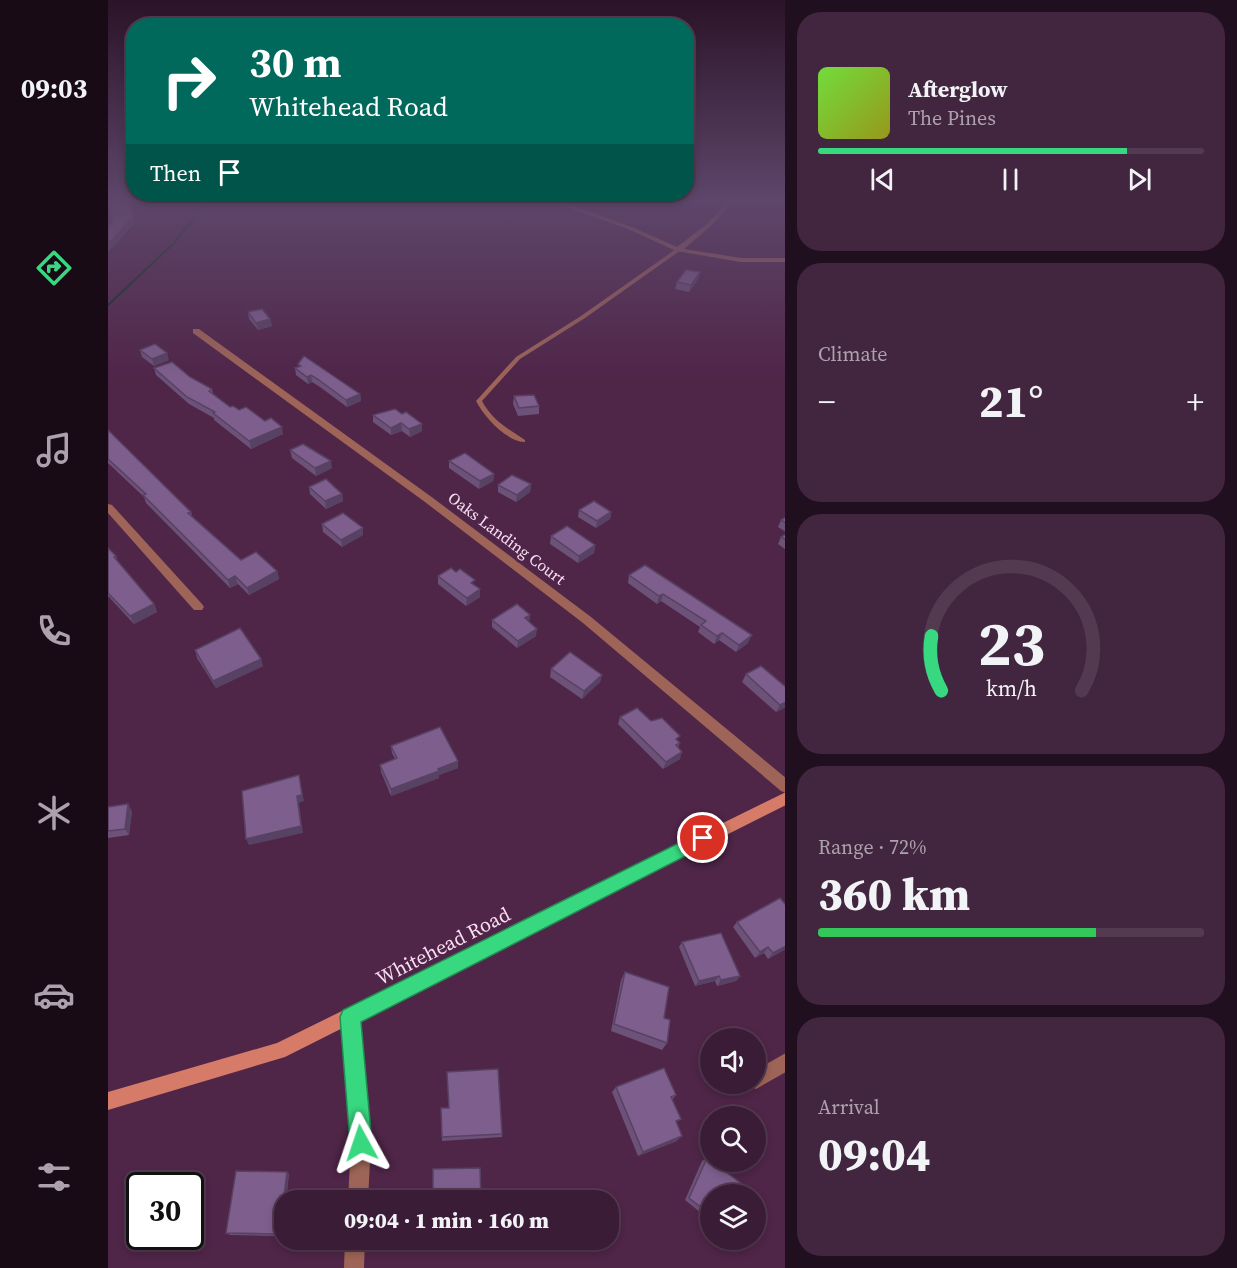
<!DOCTYPE html>
<meta charset="utf-8">
<style>
:root{--surface:#3b1c36;--page:#42253e;--text:#f1f3f6;--muted:#aca1ad;--line:#543a51;--accent:#38d880}
body{margin:0;font-family:"Source Serif 4",serif;background:var(--page);color:var(--text);height:100vh;display:flex;flex-direction:column;font-size:22px;white-space:nowrap}
*{box-sizing:border-box;margin:0}
p{font-size:20px;color:var(--muted)}
.icon{flex:none;width:33px;height:33px;fill:none;stroke:currentColor;stroke-width:2;stroke-linecap:round;stroke-linejoin:round}
.map{position:relative;flex:1;overflow:hidden}
.sheet{display:flex;flex-direction:column;gap:12px;padding:12px;background:#200f1e;width:452px}
.sheet>*{flex:none}
.guide{position:absolute;left:18px;top:18px;width:568px;height:183px;border-radius:24px;box-shadow:0 3px 9px #0003,0 0 0 2px var(--line);background:#00695c;color:#fff;overflow:hidden}
.controls{position:absolute;left:592px;top:1028px;display:grid;gap:12px}
.controls a{display:grid;place-items:center;width:66px;height:66px;border-radius:50%;background:var(--surface);box-shadow:0 3px 9px #0003,0 0 0 2px var(--line);font-size:30px}
.speed{position:absolute;left:18px;top:1172px;display:flex;gap:12px;font-size:30px;font-weight:700;text-align:center}
.speed>*{display:grid;place-content:center;width:78px;height:78px;border-radius:50%;background:var(--surface);box-shadow:0 3px 9px #0003,0 0 0 2px var(--line);line-height:1}
.speed .limit{border:3px solid #111;border-radius:9px;background:#fff;color:#111}
.pin{position:absolute;display:grid;place-items:center;width:51px;height:51px;color:#fff;margin:-26px;border:3px solid #fff;border-radius:50%;box-shadow:0 2px 6px #0007}
.me{position:absolute;width:66px;margin:-33px;rotate:355deg;stroke-linejoin:round;filter:drop-shadow(0 0 4px #0008)}
.turn{display:flex;align-items:center;gap:21px;height:126px;padding:0 24px;font-size:27px}
.turn .icon{width:78px;height:78px;stroke-width:2.5}
.turn b{display:block;font-size:42px;line-height:51px}
.then{display:flex;align-items:center;height:57px;padding:0 24px;background:#0003;gap:12px;font-size:22px}
.big{font-size:45px;font-weight:800;line-height:1.1}
.sheet .widget{flex:1;display:flex;flex-direction:column;justify-content:center;gap:9px;min-width:0;padding:0 21px;border-radius:24px;background:var(--page)}
.sheet .dial{align-items:center;gap:0}
.dial svg{height:156px;overflow:visible;fill:none;stroke:var(--line);stroke-width:7;stroke-linecap:round;text-anchor:middle}
.dial text{fill:var(--text);stroke:none}
.song{display:flex;align-items:center;gap:18px}
.cover{width:72px;height:72px;border-radius:9px;background:linear-gradient(135deg,hsl(100 70% 55%),hsl(60 70% 35%))}
.played{height:6px;border-radius:3px;background:linear-gradient(90deg,var(--accent) 80%,var(--line) 80%)}
.keys{display:flex;justify-content:space-around;direction:ltr}
.heat{display:flex;justify-content:space-between;align-items:center;font-size:33px;direction:ltr}
.charge{height:9px;border-radius:4px;background:linear-gradient(90deg,#34c759 72%,var(--line) 0)}
.trip{position:absolute;left:166px;top:1190px;width:345px;height:60px;border-radius:24px;background:var(--surface);box-shadow:0 3px 9px #0003,0 0 0 2px var(--line);font-weight:800;line-height:60px;text-align:center}
main{display:flex;flex:1;min-height:0}
.tab-bar{display:flex;flex-direction:column;width:108px;justify-content:space-around;align-items:center;background:#180b16;color:var(--muted)}
.tab-bar .icon{width:42px;height:42px}
.tab-bar .selected{color:var(--accent)}
.tab-bar b{font-size:27px;color:var(--text)}
.map>svg:first-child{display:block}
</style>
<main>
<nav class="tab-bar">
<b>09:03</b>
<svg class="icon selected" aria-label="directions" viewBox="0 0 24 24"><path d="M12 3l9 9-9 9-9-9zM9 14v-3h6M13 9l2 2-2 2"/></svg>
<svg class="icon" aria-label="music" viewBox="0 0 24 24"><path d="M9 18V5l10-2v13"/><circle cx="6" cy="18" r="3"/><circle cx="16" cy="16" r="3"/></svg>
<svg class="icon" aria-label="phone" viewBox="0 0 24 24"><path d="M5 4h4l2 5-3 2q2 4 5 5l2-3 5 2v4C11 20 4 13 5 4z"/></svg>
<svg class="icon" aria-label="climate" viewBox="0 0 24 24"><path d="M12 3v18M4 7l16 10M4 17L20 7"/></svg>
<svg class="icon" aria-label="car" viewBox="0 0 24 24"><path d="M5 17H2v-5l4-1 3-4h7l3 4 3 1v5h-3M9 17h6M6 11h13"/><circle cx="7" cy="17" r="2"/><circle cx="17" cy="17" r="2"/></svg>
<svg class="icon" aria-label="filters" viewBox="0 0 24 24"><path d="M4 7h16M4 17h16"/><circle cx="9" cy="7" r="2"/><circle cx="15" cy="17" r="2"/></svg>
</nav>
<div class="map">
<svg width="678" height="1268" viewBox="0 0 678 1268">
<rect width="100%" height="100%" fill="#4f2548"/>
<g fill="none" stroke-linecap="round" stroke-linejoin="round">
<polyline stroke="#013017" stroke-width="2" points="0,305 65,244 99,202"/>
<path fill="#9d6457" fill-rule="evenodd" d="M 568,249 L 573,250 L 477,318 L 412,359 L 374,401 C 384,420 400,429 417,440 L 417,442 C 399,442 376,417 368,401 L 408,357 L 473,316 Z"/>
<g fill="#9d6457" fill-rule="evenodd">
<polygon points="445,202 453,202 524,227 569,247 600,223 619,202 625,202 604,225 576,249 633,258 678,258 678,262 633,262 568,251 520,229"/>
<polygon points="85,329 91,329 325,498 483,617 678,778 678,793 673,791 475,623 317,502 85,333"/>
<polygon points="0,504 4,505 94,604 96,607 94,610 86,610 0,513"/>
<polygon points="242,1008 248,1011 251,1017 263,1143 260,1200 240,1200 243,1143 233,1017 236,1011"/>
<polygon points="678,1053 678,1072 648,1089 642,1086 640,1083 648,1083 648,1070"/>
<polygon points="237,1239 257,1239 256,1268 236,1268"/>
</g>
<polygon fill="#d57b67" fill-rule="evenodd" points="678,792 678,805 177,1057 0,1110 0,1092 169,1043"/>
</g>
<g fill="#6c5179">
<polygon points="592,272 590,279 581,292 567,289 569,282"/>
<polygon points="140,312 162,319 164,326 150,330 141,319"/>
<polygon points="32,350 61,360 46,366 34,357"/>
<polygon points="190,364 252,394 253,401 239,407 212,387 204,382 200,384 188,375 187,368 191,367"/>
<polygon points="46,368 82,377 104,389 105,394 122,407 131,410 175,434 143,449 106,420 106,418 81,404 48,375"/>
<polygon points="406,396 431,406 431,414 410,416 405,404"/>
<polygon points="294,414 314,424 314,431 302,437 294,431 283,435 265,422 265,415"/>
<polygon points="0,430 83,512 84,516 133,560 169,571 171,579 141,595 130,584 122,588 38,503 36,497 0,463"/>
<polygon points="182,450 224,468 208,476 184,458"/>
<polygon points="341,461 386,474 385,481 371,489 341,468"/>
<polygon points="423,484 422,492 408,502 390,492 390,485"/>
<polygon points="201,487 234,494 235,501 218,509 202,494"/>
<polygon points="471,510 503,512 502,519 488,528 470,517"/>
<polygon points="678,517 678,532 670,527 673,520"/>
<polygon points="214,524 255,528 255,535 234,547 215,532"/>
<polygon points="678,534 678,550 670,544 673,537"/>
<polygon points="443,536 487,545 486,553 470,563 442,544"/>
<polygon points="0,548 8,556 10,563 46,604 49,612 26,624 0,596"/>
<polygon points="537,565 640,643 628,652 611,640 606,644 590,632 592,627 553,601 549,604 520,583 521,575"/>
<polygon points="348,572 372,589 372,597 358,606 330,584 330,576"/>
<polygon points="422,615 421,622 428,636 409,648 384,627 384,620"/>
<polygon points="87,650 155,666 108,688 89,658"/>
<polygon points="443,669 494,675 492,682 474,699 442,677"/>
<polygon points="638,674 678,687 678,707 668,712 634,682"/>
<polygon points="512,717 543,721 572,743 570,747 572,759 555,769 510,724"/>
<polygon points="283,746 350,761 350,768 331,775 331,778 283,796 273,772 272,765 287,759 284,753"/>
<polygon points="0,807 24,811 21,835 0,838"/>
<polygon points="678,905 678,949 660,959 656,953 647,958 625,927 629,922"/>
<polygon points="574,942 632,976 628,981 609,986 607,981 587,986 571,947"/>
<polygon points="517,972 559,1043 554,1050 503,1031 513,980"/>
<polygon points="508,1087 568,1095 564,1100 569,1123 569,1141 530,1156 504,1092"/>
<polygon points="333,1108 394,1134 394,1137 334,1141"/>
<polygon points="599,1158 603,1194 603,1221 577,1200 594,1161"/>
<polygon points="179,1172 181,1174 178,1200 177,1200 177,1206 173,1207 169,1236 122,1235 118,1233"/>
<polygon points="375,1247 374,1248 316,1250 315,1248"/>
</g>
<g fill="#584263">
<polygon points="26,219 27,225 24,226 6,246 0,251 0,243 22,220"/>
<polygon points="592,272 590,279 581,292 583,285"/>
<polygon points="162,319 164,326 150,330 148,323"/>
<polygon points="59,353 61,360 46,366 44,359"/>
<polygon points="203,375 204,382 200,384 199,377"/>
<polygon points="252,394 253,401 239,407 238,400"/>
<polygon points="293,423 294,431 283,435 283,428"/>
<polygon points="314,424 314,431 302,437 301,429"/>
<polygon points="174,427 175,434 143,449 141,441"/>
<polygon points="223,461 224,468 208,476 207,468"/>
<polygon points="386,474 385,481 371,489 372,481"/>
<polygon points="423,484 422,492 408,502 409,495"/>
<polygon points="234,494 235,501 218,509 217,501"/>
<polygon points="503,512 502,519 488,528 489,521"/>
<polygon points="255,528 255,535 234,547 233,540"/>
<polygon points="487,545 486,553 470,563 471,556"/>
<polygon points="169,571 171,579 141,595 139,588"/>
<polygon points="127,576 130,584 122,588 120,580"/>
<polygon points="372,589 372,597 358,606 359,598"/>
<polygon points="555,594 553,601 549,604 551,596"/>
<polygon points="46,604 49,612 26,624 22,616"/>
<polygon points="422,615 421,623 417,618"/>
<polygon points="429,629 428,636 409,648 410,641"/>
<polygon points="614,633 611,640 606,644 609,636"/>
<polygon points="644,635 640,643 628,652 631,645"/>
<polygon points="153,659 155,666 108,688 105,681"/>
<polygon points="494,675 492,682 474,699 476,691"/>
<polygon points="678,702 678,707 668,712 672,705"/>
<polygon points="574,752 572,759 555,769 558,762"/>
<polygon points="350,761 350,768 331,775 331,778 283,796 283,789 330,769"/>
<polygon points="191,775 196,801 191,803 195,833 141,845 138,839 189,796"/>
<polygon points="20,804 24,811 21,835 17,829"/>
<polygon points="678,946 678,949 660,959 665,953"/>
<polygon points="660,947 656,953 647,958 652,952"/>
<polygon points="611,976 607,981 587,986 591,981"/>
<polygon points="632,976 628,981 609,986 613,980"/>
<polygon points="574,1136 569,1141 530,1156 535,1152"/>
<polygon points="179,1172 181,1174 178,1200 177,1200 177,1206 175,1204"/>
<polygon points="170,1204 173,1207 169,1236 166,1234"/>
</g>
<g fill="#7d5e8d" stroke="#584263" stroke-width="1.5">
<polygon points="0,202 12,202 22,207 26,219 22,220 4,240 0,243 0,226 5,221"/>
<polygon points="578,270 592,272 583,285 569,282"/>
<polygon points="154,309 162,319 148,323 140,312"/>
<polygon points="47,344 59,353 44,359 32,350"/>
<polygon points="196,356 252,394 238,400 211,380 203,375 199,377 187,368 193,366 190,364"/>
<polygon points="64,362 82,377 104,389 101,391 122,407 125,406 131,410 138,407 157,421 163,418 174,427 141,441 105,413 107,412 79,397 46,368"/>
<polygon points="426,395 431,406 411,408 406,396"/>
<polygon points="287,409 294,414 298,412 314,424 301,429 293,423 283,428 265,415"/>
<polygon points="0,430 83,512 80,513 133,560 148,552 169,571 139,588 127,576 120,580 35,495 38,494 0,459"/>
<polygon points="195,444 223,461 207,468 182,450"/>
<polygon points="357,453 386,474 372,481 341,461"/>
<polygon points="404,475 423,484 409,495 390,485"/>
<polygon points="218,479 234,494 217,501 201,487"/>
<polygon points="486,501 503,512 489,521 471,510"/>
<polygon points="235,513 255,528 233,540 214,524"/>
<polygon points="678,517 678,523 673,520"/>
<polygon points="459,526 487,545 471,556 443,536"/>
<polygon points="678,534 678,540 673,537"/>
<polygon points="0,548 8,556 6,557 46,604 22,616 1,594 0,593"/>
<polygon points="537,565 644,635 631,645 614,633 609,636 593,625 598,621 555,594 551,596 521,575"/>
<polygon points="343,568 348,572 352,569 367,580 363,583 372,589 359,598 330,576"/>
<polygon points="409,604 422,615 417,618 429,629 410,641 384,620"/>
<polygon points="132,628 153,659 105,681 87,650"/>
<polygon points="462,652 494,675 476,691 443,669"/>
<polygon points="653,666 678,687 678,702 672,705 638,674"/>
<polygon points="529,708 543,721 554,718 572,736 568,739 572,743 568,745 574,752 558,762 512,717"/>
<polygon points="332,727 350,761 330,769 331,771 283,789 272,765 289,758 283,746"/>
<polygon points="191,775 194,795 189,796 193,826 138,839 134,791"/>
<polygon points="20,804 17,829 0,831 0,807"/>
<polygon points="672,898 678,905 678,946 665,953 660,947 652,952 629,922"/>
<polygon points="613,933 632,976 613,980 611,976 591,981 574,942"/>
<polygon points="517,972 561,987 556,1018 562,1020 559,1043 506,1024"/>
<polygon points="556,1068 568,1095 563,1097 573,1119 568,1121 574,1136 535,1152 508,1087"/>
<polygon points="390,1069 394,1134 334,1137 333,1108 341,1108 339,1072"/>
<polygon points="599,1158 646,1193 646,1194 603,1194 603,1215 581,1198"/>
<polygon points="372,1168 373,1200 325,1200 325,1169"/>
<polygon points="128,1171 179,1172 175,1204 170,1204 166,1234 118,1233"/>
<polygon points="315,1239 374,1239 375,1247 315,1248"/>
</g>
<linearGradient id="sky" x2="0" y2="1"><stop stop-color="#2b1428"/><stop offset="0.53" stop-color="#5d466a"/><stop offset="1" stop-color="#5d466a" stop-opacity="0"/></linearGradient>
<rect width="678" height="379" fill="url(#sky)"/>
<polygon fill="#38d880" stroke="#248c53" stroke-width="1.5" points="595,831 601,833 603,838 601,844 253,1022 264,1143 261,1151 253,1154 245,1151 242,1143 232,1017 235,1010"/>
<g text-anchor="middle" stroke-width="6" stroke-linejoin="round" paint-order="stroke">
<g font-size="16" fill="#fadff4" stroke="#4f2548">
<text transform="translate(399 538) rotate(37)" y="6">Oaks Landing Court</text>
</g>
<g font-size="20" fill="#fadff4" stroke="#4f2548">
<text transform="translate(335 946) rotate(-27)" y="7">Whitehead Road</text>
</g>
</g>
</svg>
<div class="controls">
<a><svg class="icon" aria-label="sound" viewBox="0 0 24 24"><path d="M4 9h4l5-4v14l-5-4H4zM17 9q2 3 0 6"/></svg></a>
<a><svg class="icon" aria-label="search" viewBox="0 0 24 24"><circle cx="10" cy="10" r="6"/><path d="M15 15l6 6"/></svg></a>
<a><svg class="icon" aria-label="layers" viewBox="0 0 24 24"><path d="M12 4l9 5-9 5-9-5zM3 14l9 5 9-5"/></svg></a>
</div>
<div class="speed"><div class="limit">30</div></div>
<div class="pin" style="left:595px;top:838px;background:#d93025"><svg class="icon" aria-label="arrive" viewBox="0 0 24 24"><path d="M6 21V4h12l-3 4 3 4H6"/></svg></div>
<svg class="me" style="left:253px;top:1143px" viewBox="-20 -20 40 40"><path d="M0-17L14 15 0 8-14 15z" fill="#38d880" stroke="#fff" stroke-width="4"/></svg>
<div class="trip">09:04 · 1 min · 160 m</div>
<div class="guide">
<div class="turn"><svg class="icon" aria-label="right" viewBox="0 0 24 24"><path d="M7 20v-9h11M14 6l5 5-5 5"/></svg><div><b>30 m</b>Whitehead Road</div></div>
<div class="then">Then<svg class="icon" aria-label="arrive" viewBox="0 0 24 24"><path d="M6 21V4h12l-3 4 3 4H6"/></svg></div>
</div>
</div>
<section class="sheet">
<div class="widget">
<div class="song"><i class="cover"></i><div><b>Afterglow</b><p>The Pines</p></div></div>
<div class="played"></div>
<div class="keys"><svg class="icon" aria-label="previous" viewBox="0 0 24 24"><path d="M18 5L8 12l10 7zM5 5v14"/></svg><svg class="icon" aria-label="pause" viewBox="0 0 24 24"><path d="M8 5v14M16 5v14"/></svg><svg class="icon" aria-label="next" viewBox="0 0 24 24"><path d="M6 5l10 7-10 7zM19 5v14"/></svg></div>
</div>
<div class="widget"><p>Climate</p>
<div class="heat"><a>−</a><b class="big">21°</b><a>+</a></div>
</div>
<div class="widget dial"><svg viewBox="0 0 100 80">
<path d="M14 69A42 42 0 1 1 86 69"/>
<path d="M14 69A42 42 0 0 1 9 41" stroke="#38d880"/>
<text x="50" y="56" font-size="32" font-weight="700">23</text>
<text x="50" y="72" font-size="11">km/h</text>
</svg></div>
<div class="widget"><p>Range · 72%</p><b class="big">360 km</b><div class="charge"></div></div>
<div class="widget"><p>Arrival</p><b class="big">09:04</b></div>
</section>
</main>
